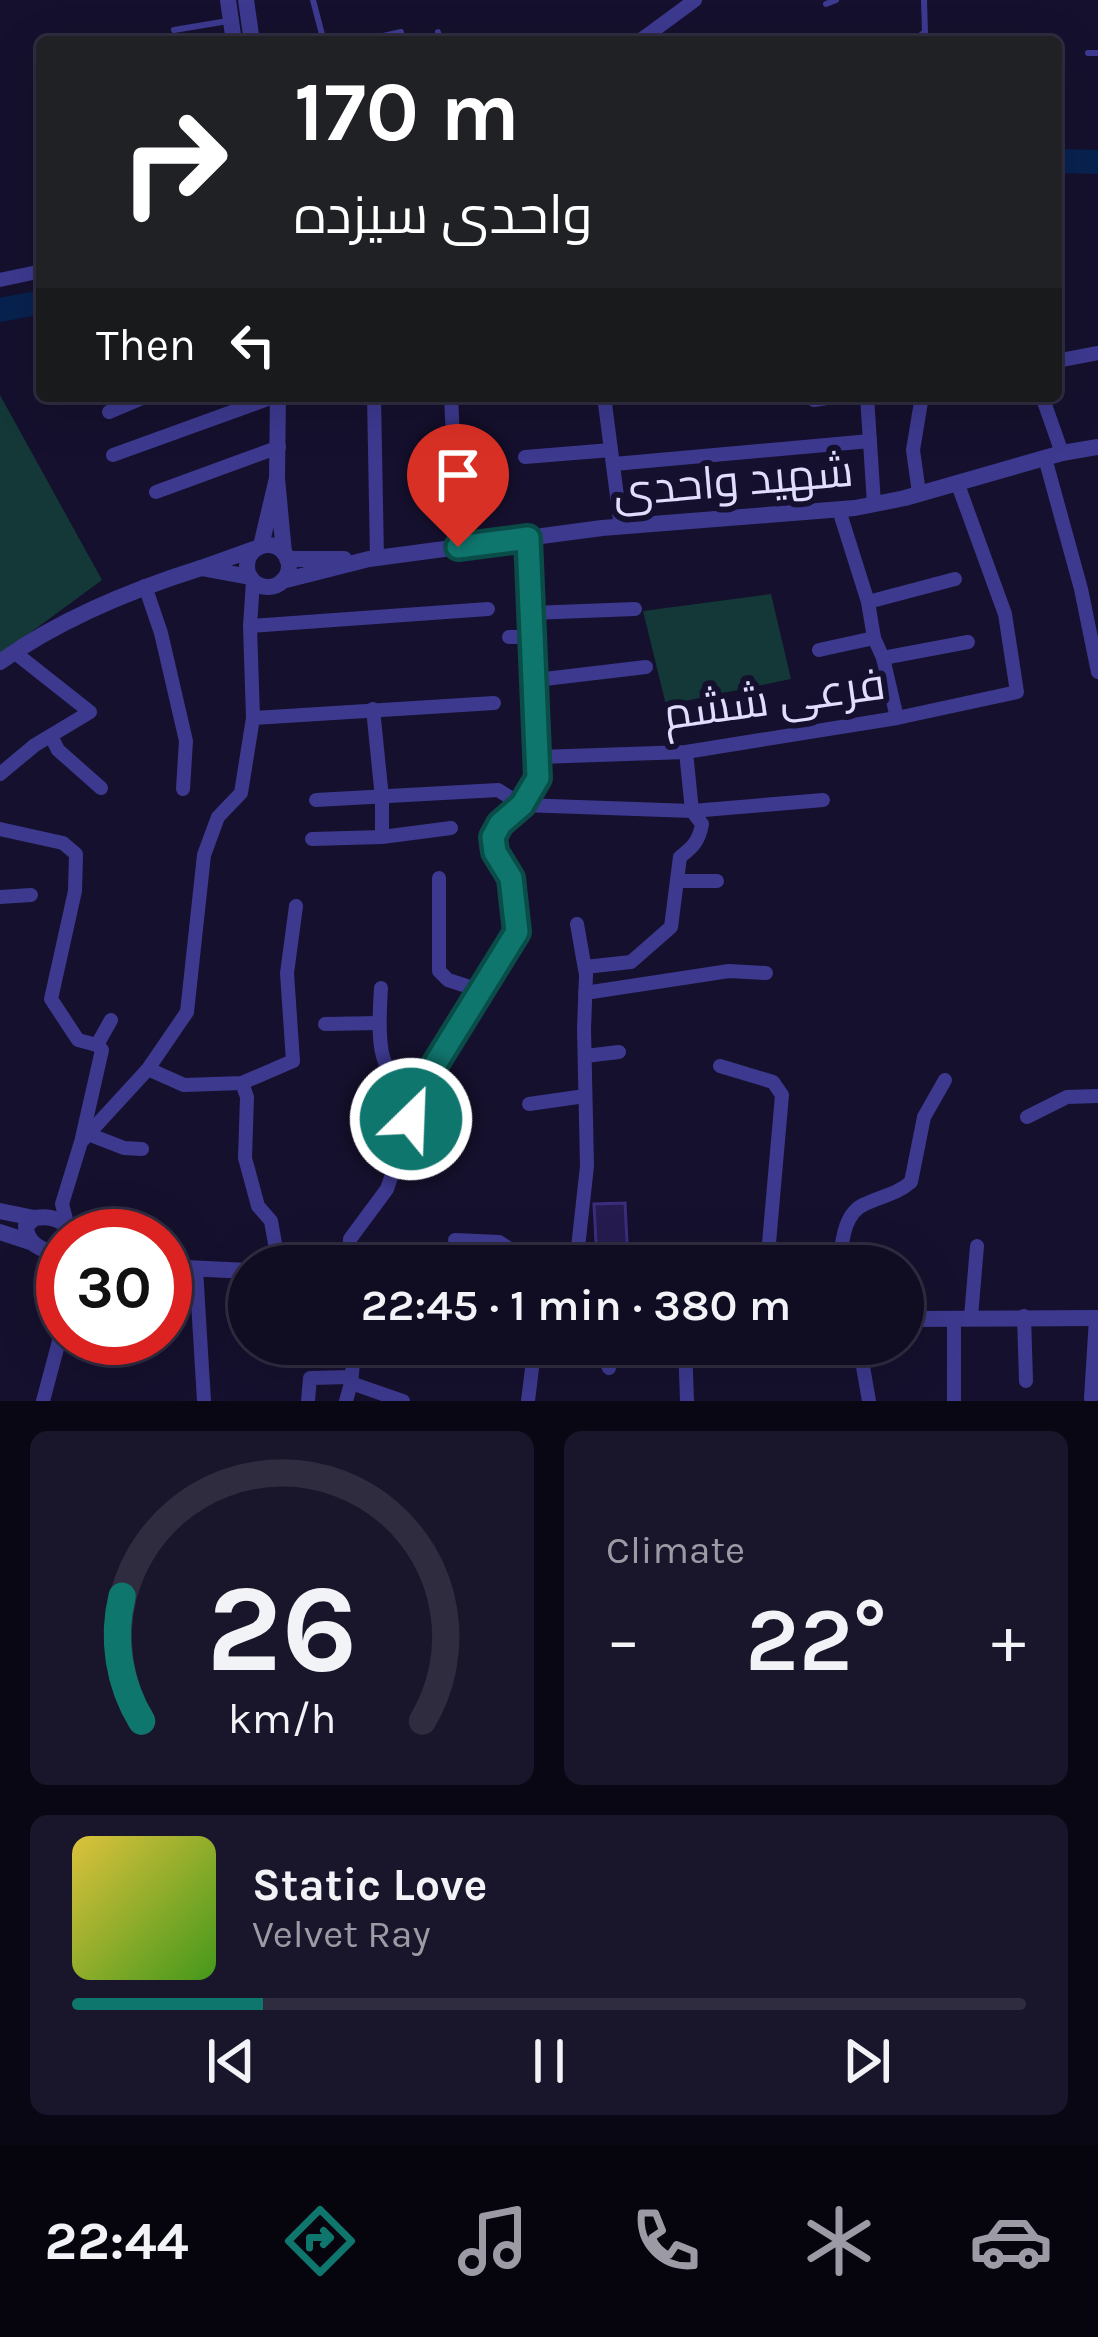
<!DOCTYPE html>
<meta charset="utf-8">
<style>
:root{--surface:#100c22;--page:#19152a;--text:#f1f3f6;--muted:#9c9ba5;--line:#302c40;--accent:#0f766e}
body{margin:0;font-family:Karla,Cairo,sans-serif;background:var(--page);color:var(--text);height:100vh;display:flex;flex-direction:column;font-size:45px;white-space:nowrap}
*{box-sizing:border-box;margin:0}
p{font-size:39px;color:var(--muted)}
.icon{flex:none;width:66px;height:66px;fill:none;stroke:currentColor;stroke-width:2;stroke-linecap:round;stroke-linejoin:round}
.map{position:relative;height:1401px;overflow:hidden}
.panel{display:flex;flex-direction:column;gap:30px;padding:30px;background:#090713;flex:1}
.panel>*{flex:none}
.hud{position:absolute;left:36px;top:36px;width:1026px;height:366px;border-radius:12px;box-shadow:0 12px 48px #0002,0 0 0 3px var(--line);background:#202124;color:#fff;overflow:hidden}
.speed{position:absolute;left:36px;top:1209px;display:flex;gap:24px;font-size:60px;font-weight:700;text-align:center}
.speed>*{display:grid;place-content:center;width:156px;height:156px;border-radius:50%;background:var(--surface);box-shadow:0 12px 48px #0002,0 0 0 3px var(--line);line-height:1}
.speed .limit{border:18px solid #d22;background:#fff;color:#111}
.pin{position:absolute;display:grid;place-items:center;width:102px;height:102px;color:#fff;margin:-123px -51px;border-radius:50% 50% 50% 0;rotate:-45deg;box-shadow:0 0 12px #0007}
.pin .icon{rotate:45deg}
.me{position:absolute;width:132px;margin:-66px;rotate:24deg;stroke-linejoin:round;filter:drop-shadow(0 0 9px #0008)}
.turn{display:flex;align-items:center;gap:42px;height:252px;padding:0 60px;font-size:54px}
.turn .icon{width:156px;height:156px;stroke-width:2.5}
.turn b{display:block;font-size:84px;line-height:102px}
.then{display:flex;align-items:center;height:114px;padding:0 60px;background:#0003;gap:24px;font-size:45px}
.big{font-size:90px;font-weight:600;line-height:1.1}
.panel .card{flex:1;display:flex;flex-direction:column;justify-content:center;gap:18px;min-width:0;padding:0 42px;border-radius:18px;background:var(--page)}
.panel .dial{align-items:center;gap:0}
.dial svg{height:312px;overflow:visible;fill:none;stroke:var(--line);stroke-width:7;stroke-linecap:round;text-anchor:middle}
.dial text{fill:var(--text);stroke:none}
.song{display:flex;align-items:center;gap:36px}
.cover{width:144px;height:144px;border-radius:18px;background:linear-gradient(135deg,hsl(50 70% 55%),hsl(100 70% 35%))}
.played{height:12px;border-radius:6px;background:linear-gradient(90deg,var(--accent) 20%,var(--line) 20%)}
.keys{display:flex;justify-content:space-around;direction:ltr}
.heat{display:flex;justify-content:space-between;align-items:center;font-size:66px;direction:ltr}
.panel .tiles{flex:1;display:grid;gap:30px;grid-template-columns:1fr 1fr}
.card:last-child{grid-column:span 2}
.trip{position:absolute;left:228px;top:1245px;width:696px;height:120px;border-radius:60px;background:var(--surface);box-shadow:0 12px 48px #0002,0 0 0 3px var(--line);font-weight:600;line-height:120px;text-align:center}
.tab-bar{display:flex;height:192px;justify-content:space-around;align-items:center;background:#06050e;color:var(--muted)}
.tab-bar .icon{width:84px;height:84px}
.tab-bar .active{color:var(--accent)}
.tab-bar b{font-size:54px;color:var(--text)}
.map>svg:first-child{display:block}
</style>
<div class="map">
<svg width="1098" height="1401" viewBox="0 0 1098 1401">
<rect width="100%" height="100%" fill="#15102d"/>
<g fill="#133837">
<polygon points="0,395 102,580 0,655"/>
<polygon points="771,594 791,679 666,705 643,611"/>
</g>
<g fill="none" stroke-linecap="round" stroke-linejoin="round">
<g stroke="#08224f" stroke-width="24">
<polyline points="1056,161 1098,162"/>
<polyline points="0,310 42,302"/>
</g>
</g>
<polygon fill="#261b4f" stroke="#3d2c7d" stroke-width="3" points="625,1203 628,1262 597,1263 594,1204"/>
<g fill="none" stroke-linecap="round" stroke-linejoin="round">
<g stroke="#3d398f" stroke-width="6">
<polyline points="313,0 324,42"/>
<polyline points="826,4 836,0"/>
<polyline points="174,30 228,21"/>
<polyline points="438,32 441,42"/>
<polyline points="357,42 401,32"/>
<polyline points="912,42 925,32 924,0"/>
<polyline points="1088,53 1098,53"/>
</g>
<g stroke="#3d398f" stroke-width="14">
<polyline points="638,42 695,0"/>
<polyline points="0,280 42,271"/>
<polyline points="1056,361 1098,353"/>
<polyline points="374,396 377,558"/>
<polyline points="451,396 458,547"/>
<polyline points="604,396 621,527"/>
<polyline points="867,396 874,504"/>
<polyline points="1042,396 1062,453"/>
<polyline points="814,400 840,396"/>
<polyline points="109,412 147,396"/>
<polyline points="113,455 276,396"/>
<polyline points="525,457 611,450"/>
<polyline points="1045,458 1081,589 1098,672"/>
<polyline points="614,464 870,441"/>
<polyline points="156,492 279,447"/>
<polyline points="919,493 913,450 922,396"/>
<polyline points="839,510 868,602 874,638 883,658 897,718"/>
<polyline points="145,586 161,633 186,741 183,789"/>
<polyline points="868,602 955,579"/>
<polyline points="531,613 635,609"/>
<polyline points="250,626 488,609"/>
<polyline points="509,637 533,637"/>
<polyline points="819,650 874,638"/>
<polyline points="883,658 968,642"/>
<polyline points="536,680 646,667"/>
<polyline points="373,709 382,798 382,837"/>
<polyline points="253,718 494,703"/>
<polyline points="51,736 58,750 101,788"/>
<polyline points="539,757 686,752 897,718 1017,692 1005,614 957,482"/>
<polyline points="0,774 35,745 90,712 14,652"/>
<polyline points="316,800 498,790 522,805 692,811 823,800"/>
<polyline points="0,829 63,843 76,854 75,891 51,999 78,1040 97,1045 102,1050 82,1138"/>
<polyline points="312,839 382,837 451,828"/>
<polyline points="439,878 439,971 448,980 482,991"/>
<polyline points="677,881 717,881"/>
<polyline points="0,897 31,895"/>
<path d="M 585,967 L 631,962 L 671,927 L 680,857 C 693,847 699,841 702,824 L 692,811 L 686,752"/>
<path d="M 381,988 C 380,1006 376,1053 388,1067 C 395,1075 413,1079 423,1084"/>
<polyline points="585,993 729,971 766,973"/>
<polyline points="325,1024 379,1023"/>
<polyline points="97,1045 111,1020"/>
<polyline points="585,1056 619,1052"/>
<polyline points="720,1066 773,1082 782,1095 767,1266"/>
<polyline points="148,1069 184,1085 242,1083 293,1061 287,973 296,906"/>
<polyline points="242,1083 247,1097 245,1158 258,1206 271,1221 279,1266"/>
<polyline points="529,1104 585,1096"/>
<polyline points="1027,1117 1067,1097 1098,1096"/>
<polyline points="88,1134 124,1148 142,1149"/>
<polyline points="68,1227 62,1204 81,1142 148,1069 187,1012 204,855 218,817 241,793 253,718 250,626 253,581"/>
<polyline points="455,1240 499,1242 516,1253 515,1266"/>
<polyline points="349,1266 350,1239 387,1189 423,1084 517,932 518,920 511,877 495,852 493,837 500,823 522,805 539,778 536,680 528,538"/>
<polyline points="576,1266 587,1166 584,1029 586,975 577,924"/>
<path d="M 839,1266 C 842,1244 843,1213 865,1204 C 882,1196 897,1194 911,1182 L 924,1117 L 945,1080"/>
<polyline points="196,1269 204,1401"/>
<polyline points="1024,1316 1026,1381"/>
<polyline points="971,1317 977,1246"/>
<polyline points="954,1319 954,1401"/>
<polyline points="355,1344 351,1383 403,1401"/>
<polyline points="599,1344 609,1368"/>
<polyline points="685,1344 687,1401"/>
<polyline points="859,1344 869,1401"/>
<polyline points="780,1358 789,1344"/>
<polyline points="1091,1398 1096,1318"/>
<polyline points="43,1401 63,1326"/>
<polyline points="308,1401 310,1378 351,1377"/>
<polyline points="346,1401 351,1383"/>
<polyline points="528,1401 535,1344"/>
</g>
<g stroke="#3d398f" stroke-width="16">
<polyline points="228,0 234,42"/>
<polyline points="246,0 252,42"/>
<polyline points="277,478 278,396"/>
<circle cx="268" cy="566" r="21"/>
<polyline points="261,546 277,478 284,553"/>
<polyline points="287,559 344,559"/>
<polyline points="250,577 201,568 254,549"/>
<polyline points="282,581 369,559 602,528 855,508 905,498 1062,453 1098,447"/>
<path d="M 0,662 C 60,619 131,590 201,568"/>
<polyline points="0,1211 34,1218"/>
<polyline points="0,1232 33,1243"/>
<path d="M 63,1251 C 46,1254 26,1245 26,1226 L 34,1218 C 51,1215 66,1220 74,1236"/>
<polyline points="165,1267 249,1271"/>
<polyline points="903,1319 1098,1318"/>
</g>
</g>
<g fill="none" stroke-linecap="round" stroke-linejoin="round">
<defs>
<polyline id="route" points="411,1119 423,1084 517,932 511,878 495,852 493,837 500,824 522,805 538,778 528,538 458,547"/>
</defs>
<use href="#route" stroke="#0a4d48" stroke-width="30"/>
<use href="#route" stroke="#0f766e" stroke-width="21"/>
</g>
<g text-anchor="middle" stroke-width="12" stroke-linejoin="round" paint-order="stroke">
<g font-size="45" fill="#e1ddff" stroke="#15102d">
<text transform="translate(733 480) rotate(-5)" y="16">شهید واحدی</text>
<text transform="translate(774 698) rotate(-8)" y="16">فرعی ششم</text>
</g>
</g>
</svg>
<div class="speed"><div class="limit">30</div></div>
<div class="pin" style="left:458px;top:547px;background:#d93025"><svg class="icon" aria-label="arrive" viewBox="0 0 24 24"><path d="M6 21V4h12l-3 4 3 4H6"/></svg></div>
<svg class="me" style="left:411px;top:1119px" viewBox="-20 -20 40 40"><circle r="17" fill="#0f766e" stroke="#fff" stroke-width="3"/><path d="M0-11L8 9 0 5-8 9z" fill="#fff"/></svg>
<div class="trip">22:45 · 1 min · 380 m</div>
<div class="hud">
<div class="turn"><svg class="icon" aria-label="right" viewBox="0 0 24 24"><path d="M7 20v-9h11M14 6l5 5-5 5"/></svg><div><b>170 m</b>واحدی سیزده</div></div>
<div class="then">Then<svg class="icon" aria-label="left" viewBox="0 0 24 24"><path d="M17 20v-9H6M10 6l-5 5 5 5"/></svg></div>
</div>
</div>
<section class="panel">
<div class="tiles">
<div class="card dial"><svg viewBox="0 0 100 80">
<path d="M14 69A42 42 0 1 1 86 69"/>
<path d="M14 69A42 42 0 0 1 9 37" stroke="#0f766e"/>
<text x="50" y="56" font-size="32" font-weight="700">26</text>
<text x="50" y="72" font-size="11">km/h</text>
</svg></div>
<div class="card"><p>Climate</p>
<div class="heat"><a>−</a><b class="big">22°</b><a>+</a></div>
</div>
<div class="card">
<div class="song"><i class="cover"></i><div><b>Static Love</b><p>Velvet Ray</p></div></div>
<div class="played"></div>
<div class="keys"><svg class="icon" aria-label="previous" viewBox="0 0 24 24"><path d="M18 5L8 12l10 7zM5 5v14"/></svg><svg class="icon" aria-label="pause" viewBox="0 0 24 24"><path d="M8 5v14M16 5v14"/></svg><svg class="icon" aria-label="next" viewBox="0 0 24 24"><path d="M6 5l10 7-10 7zM19 5v14"/></svg></div>
</div>
</div>
</section>
<nav class="tab-bar">
<b>22:44</b>
<svg class="icon active" aria-label="directions" viewBox="0 0 24 24"><path d="M12 3l9 9-9 9-9-9zM9 14v-3h6M13 9l2 2-2 2"/></svg>
<svg class="icon" aria-label="music" viewBox="0 0 24 24"><path d="M9 18V5l10-2v13"/><circle cx="6" cy="18" r="3"/><circle cx="16" cy="16" r="3"/></svg>
<svg class="icon" aria-label="phone" viewBox="0 0 24 24"><path d="M5 4h4l2 5-3 2q2 4 5 5l2-3 5 2v4C11 20 4 13 5 4z"/></svg>
<svg class="icon" aria-label="climate" viewBox="0 0 24 24"><path d="M12 3v18M4 7l16 10M4 17L20 7"/></svg>
<svg class="icon" aria-label="car" viewBox="0 0 24 24"><path d="M5 17H2v-5l4-1 3-4h7l3 4 3 1v5h-3M9 17h6M6 11h13"/><circle cx="7" cy="17" r="2"/><circle cx="17" cy="17" r="2"/></svg>
</nav>
